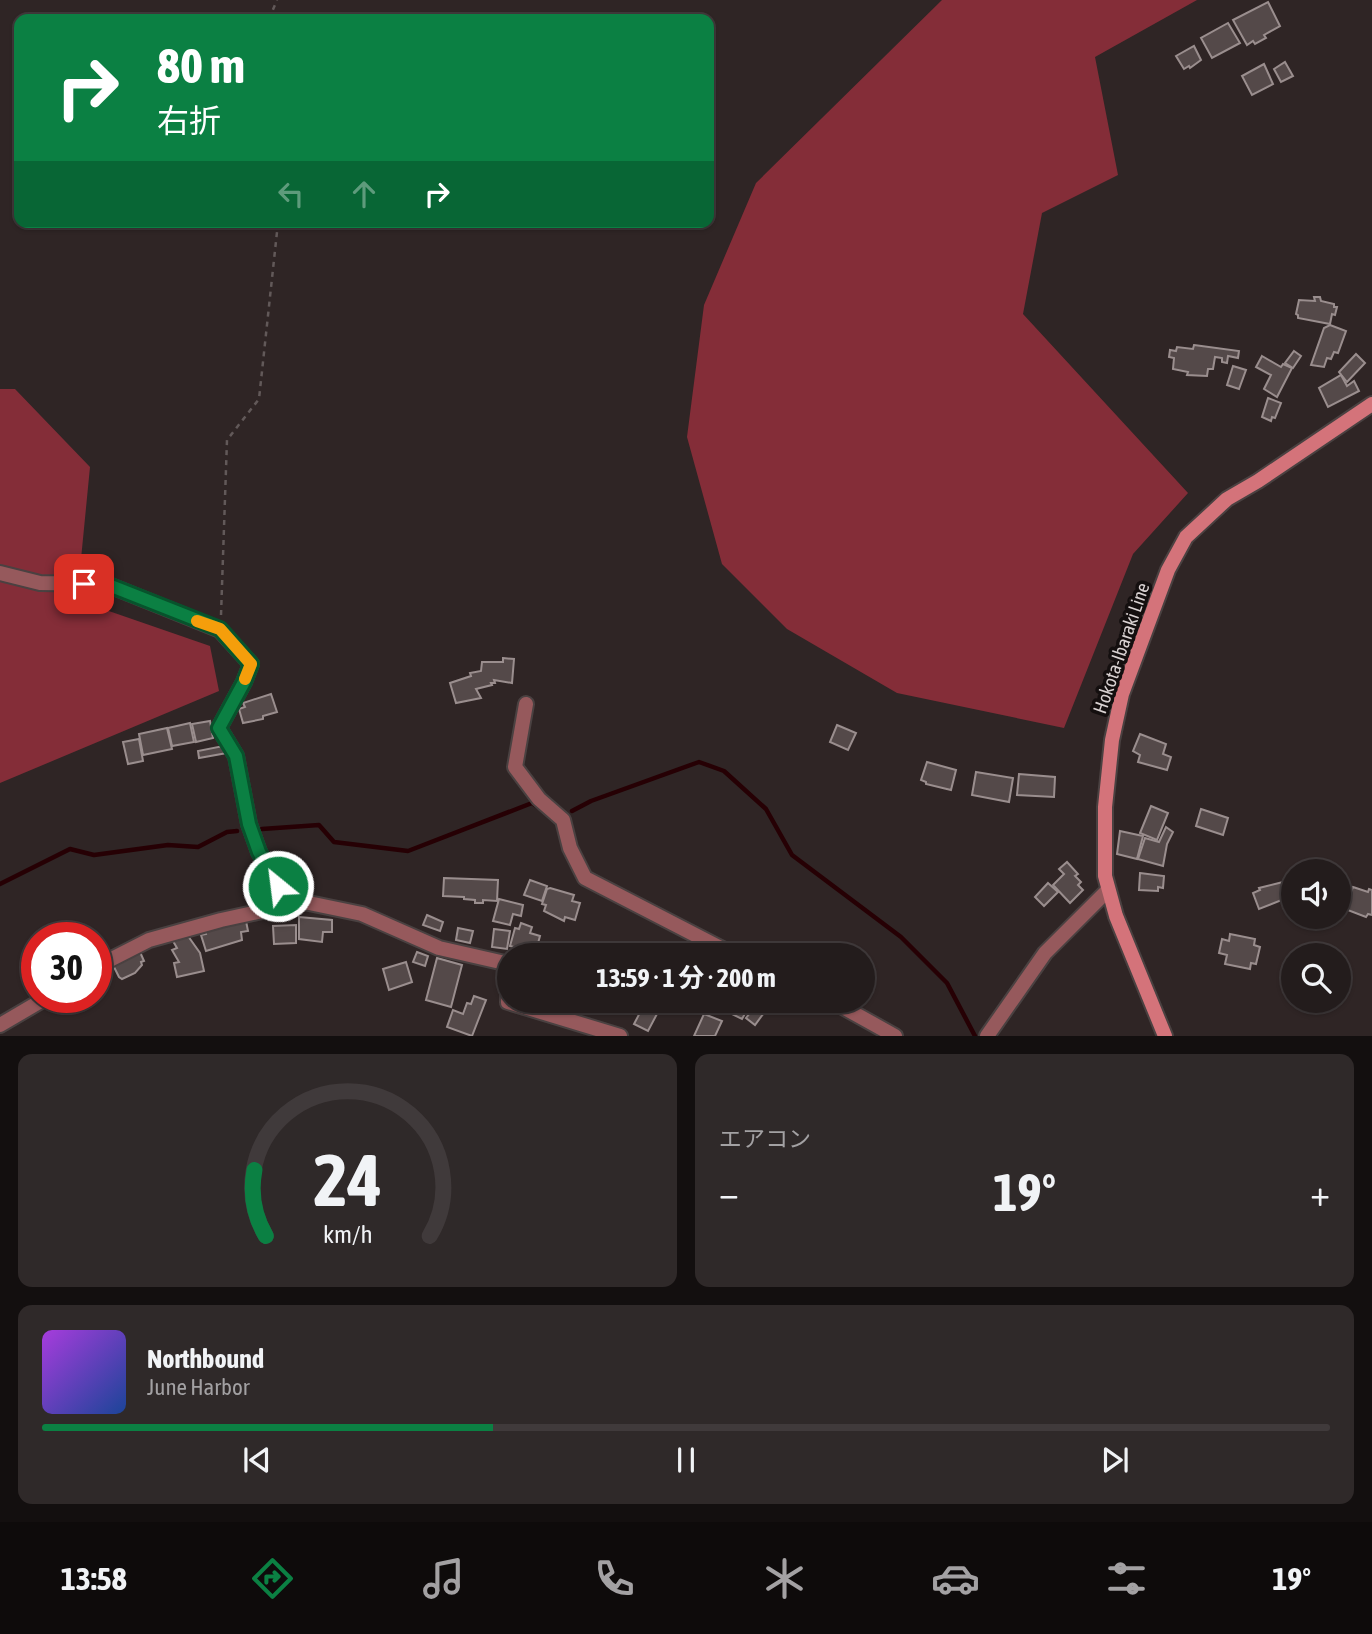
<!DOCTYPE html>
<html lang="ja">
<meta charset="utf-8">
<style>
:root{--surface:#231c1c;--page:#2f2929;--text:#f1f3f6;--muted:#a3a1a3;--line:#403a3b;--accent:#0b8043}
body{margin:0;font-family:"Asap Condensed","Noto Sans JP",sans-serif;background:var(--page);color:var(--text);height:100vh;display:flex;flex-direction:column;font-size:26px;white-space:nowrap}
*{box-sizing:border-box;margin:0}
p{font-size:23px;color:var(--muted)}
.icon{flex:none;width:38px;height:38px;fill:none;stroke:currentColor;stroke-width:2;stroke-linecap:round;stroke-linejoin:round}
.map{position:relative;height:1036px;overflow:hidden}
.sheet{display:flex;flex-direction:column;gap:18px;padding:18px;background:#130f0f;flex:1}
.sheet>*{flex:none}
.hud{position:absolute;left:14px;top:14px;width:700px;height:214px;border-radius:14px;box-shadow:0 2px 5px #0004,0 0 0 2px var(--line);background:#0b8043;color:#fff;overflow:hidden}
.fabs{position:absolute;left:1281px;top:859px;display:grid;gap:14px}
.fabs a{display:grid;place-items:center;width:70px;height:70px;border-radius:50%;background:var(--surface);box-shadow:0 2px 5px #0004,0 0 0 2px var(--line);font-size:35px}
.speed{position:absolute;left:21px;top:922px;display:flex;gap:14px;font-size:35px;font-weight:700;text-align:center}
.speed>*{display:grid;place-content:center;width:91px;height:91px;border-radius:50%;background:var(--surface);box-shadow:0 2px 5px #0004,0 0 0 2px var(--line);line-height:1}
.speed .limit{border:10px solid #d22;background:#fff;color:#111}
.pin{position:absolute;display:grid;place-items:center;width:60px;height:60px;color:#fff;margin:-30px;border-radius:14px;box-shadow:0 4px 10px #0006}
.me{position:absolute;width:77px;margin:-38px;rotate:331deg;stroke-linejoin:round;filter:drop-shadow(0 0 5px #0008)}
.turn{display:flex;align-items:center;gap:24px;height:147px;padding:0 28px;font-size:32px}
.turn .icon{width:91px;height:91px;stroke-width:2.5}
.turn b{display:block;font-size:49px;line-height:60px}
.lanes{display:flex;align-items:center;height:66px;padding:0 28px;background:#0003;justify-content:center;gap:35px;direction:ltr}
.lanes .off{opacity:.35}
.big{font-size:52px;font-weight:700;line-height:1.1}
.sheet .tile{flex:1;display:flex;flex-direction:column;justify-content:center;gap:10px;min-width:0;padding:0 24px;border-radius:14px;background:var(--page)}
.sheet .dial{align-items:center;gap:0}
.dial svg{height:182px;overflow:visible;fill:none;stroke:var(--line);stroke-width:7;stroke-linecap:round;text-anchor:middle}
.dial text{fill:var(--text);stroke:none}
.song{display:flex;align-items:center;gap:21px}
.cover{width:84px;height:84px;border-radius:10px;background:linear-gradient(135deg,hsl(280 70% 55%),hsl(220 70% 35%))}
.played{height:7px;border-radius:4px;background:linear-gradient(90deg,var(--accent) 35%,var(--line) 35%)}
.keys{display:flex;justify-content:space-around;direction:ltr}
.heat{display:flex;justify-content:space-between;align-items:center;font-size:38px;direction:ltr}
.sheet .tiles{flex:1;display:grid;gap:18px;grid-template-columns:1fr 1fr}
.tile:last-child{grid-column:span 2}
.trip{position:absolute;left:497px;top:943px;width:378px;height:70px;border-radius:35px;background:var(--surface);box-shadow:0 2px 5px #0004,0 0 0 2px var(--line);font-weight:700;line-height:70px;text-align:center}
.tab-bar{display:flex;height:112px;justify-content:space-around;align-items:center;background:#0e0b0b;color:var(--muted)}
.tab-bar .icon{width:49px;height:49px}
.tab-bar .current{color:var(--accent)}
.tab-bar b{font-size:32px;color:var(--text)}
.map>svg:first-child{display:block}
</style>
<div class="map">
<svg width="1372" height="1036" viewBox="0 0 1372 1036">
<rect width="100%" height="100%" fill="#2f2525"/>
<g fill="#842d38">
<polygon points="942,0 1197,0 1095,57 1118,175 1042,213 1023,314 1188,493 1133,554 1064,728 897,693 787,629 722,564 687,437 704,305 756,183"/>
<polygon points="0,389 15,389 90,467 77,600 210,646 219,691 0,783"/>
</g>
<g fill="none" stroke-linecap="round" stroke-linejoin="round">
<g stroke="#260004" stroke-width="4.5">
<polyline points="572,811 591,801 699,762 724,771 766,809 792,855 901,937 947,983 975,1036"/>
<polyline points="262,829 319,825 334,842 408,851 532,803 540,808"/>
<polyline points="0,884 70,849 94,855 168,845 198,847 227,832 237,831"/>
</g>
</g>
<g fill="#544949" stroke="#9a8e8e" stroke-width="2">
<polygon points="1268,2 1280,26 1264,35 1266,38 1255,44 1253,41 1247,45 1233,20"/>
<polygon points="1228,23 1240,43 1212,58 1201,38"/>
<polygon points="1194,46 1201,60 1190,68 1189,66 1184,69 1176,56"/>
<polygon points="1285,62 1293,76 1281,82 1274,69"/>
<polygon points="1264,64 1273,84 1252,95 1242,76"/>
<polygon points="1314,297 1320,297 1321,301 1334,304 1334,307 1337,307 1335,315 1332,314 1330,324 1298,318 1298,315 1296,314 1299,300 1315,301"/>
<polygon points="1330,325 1346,331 1338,353 1334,352 1331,359 1327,358 1324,367 1311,365 1324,328"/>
<polygon points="1194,345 1239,351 1238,358 1228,356 1227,363 1222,362 1222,358 1215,357 1213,369 1208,369 1207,376 1187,375 1188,372 1173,369 1174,358 1169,357 1170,350 1176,351 1177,347 1193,349"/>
<polygon points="1294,351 1301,356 1293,368 1285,363"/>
<polygon points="1356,354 1365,363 1347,382 1339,372"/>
<polygon points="1262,356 1281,367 1283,364 1292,368 1277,397 1264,389 1271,375 1256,367"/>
<polygon points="1233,366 1246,370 1239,389 1227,385"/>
<polygon points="1341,375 1347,386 1354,381 1359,391 1328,407 1319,388"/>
<polygon points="1268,398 1281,403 1275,418 1272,417 1271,421 1262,417"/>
<polygon points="503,658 514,659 512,683 494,680 495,683 491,683 492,685 476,689 481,698 456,703 450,683 471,676 470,673 481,671 482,662 503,662"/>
<polygon points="271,694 277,712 263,716 263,719 243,723 239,709 245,707 243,703"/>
<polygon points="210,721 213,738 196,742 192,724"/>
<polygon points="190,723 194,742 172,746 168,728"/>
<polygon points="837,725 856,733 848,750 830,742"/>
<polygon points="167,728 172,749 143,755 139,734"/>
<polygon points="1140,734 1166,744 1163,754 1171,757 1167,770 1138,762 1140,755 1133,751"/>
<polygon points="139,739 143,761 128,764 123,742"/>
<polygon points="223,746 227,753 199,758 198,751"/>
<polygon points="927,762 956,770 951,790 926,784 926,782 921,780"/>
<polygon points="976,772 1013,778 1009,802 972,795"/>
<polygon points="1019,774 1055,777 1054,797 1017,795"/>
<polygon points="1151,806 1168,813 1157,840 1140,833"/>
<polygon points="1201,809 1228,818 1223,835 1196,826"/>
<polygon points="1166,827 1173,832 1167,844 1163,866 1138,859 1145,838 1159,842"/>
<polygon points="1120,831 1143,836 1137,859 1117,854"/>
<polygon points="1067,862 1078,874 1075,876 1081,882 1078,885 1083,890 1070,903 1053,885 1064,874 1059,869"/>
<polygon points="1140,873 1164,876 1163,888 1158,887 1158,891 1139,890"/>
<polygon points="444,878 498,880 497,901 483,900 483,903 475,903 475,900 464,899 464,897 443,896"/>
<polygon points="530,880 547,886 542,901 524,895"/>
<polygon points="1283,882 1287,898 1259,909 1253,893 1260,890 1259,888"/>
<polygon points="1048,883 1058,892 1044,906 1035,897"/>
<polygon points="1353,887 1368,892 1369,889 1372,890 1372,915 1368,914 1366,917 1345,909"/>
<polygon points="550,888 574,895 572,901 580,903 575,920 565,917 564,921 544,911 546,905 542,904 547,889"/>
<polygon points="499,899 523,905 521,916 513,914 510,925 493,921"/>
<polygon points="427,915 443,922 440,931 423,925"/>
<polygon points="299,917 332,920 332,932 323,932 322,942 299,939"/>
<polygon points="246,921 248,931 241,932 242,940 206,951 201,935 206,934 205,930"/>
<polygon points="521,923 532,927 530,933 540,936 537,947 528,944 526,950 510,946 515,928 519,929"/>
<polygon points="296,925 296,943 274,944 273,926"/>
<polygon points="458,928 473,931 470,943 456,940"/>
<polygon points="494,929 510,931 507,949 492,947"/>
<polygon points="1230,934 1255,939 1254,945 1260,947 1256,964 1251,963 1250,969 1225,964 1227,955 1219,953 1222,939 1229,941"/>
<polygon points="188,936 200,953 204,971 177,977 174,963 179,962 172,950 177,948 173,941"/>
<polygon points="140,952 144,961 141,962 142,965 135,973 122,979 119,977 113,965"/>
<polygon points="417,952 428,956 425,966 413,962"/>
<polygon points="437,958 462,965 451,1007 426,1000"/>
<polygon points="406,962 412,982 389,990 383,969"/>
<polygon points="474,996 486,1000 472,1036 447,1027 453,1010 463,1014 467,1003 471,1004"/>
<polygon points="719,1001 752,1001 742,1019 716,1006"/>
<polygon points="757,1004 766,1010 755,1025 746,1018"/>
<polygon points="644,1005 658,1012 648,1031 634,1024"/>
<polygon points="704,1014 722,1021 715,1036 694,1036"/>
</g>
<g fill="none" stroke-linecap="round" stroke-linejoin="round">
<defs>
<g id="minor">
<polyline points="0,573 40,583 106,584 220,630 251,664 244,682 219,728 236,756 249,824 259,852 278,886 304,902 362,914 439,948 509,964"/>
<polyline points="526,704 515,767 539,799 563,820 570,848 585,878 736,956"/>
<polyline points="96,967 149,940 221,920 304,902"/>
<polyline points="509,977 508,1002 620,1036"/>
<polyline points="832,1001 895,1036"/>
<polyline points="0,1025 46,998"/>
<polyline points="987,1036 1045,953 1108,890"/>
</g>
<polyline id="secondary" points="1165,1036 1116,916 1105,876 1105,807 1112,740 1122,694 1168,570 1186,537 1227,499 1258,481 1372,404"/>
</defs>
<use href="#minor" stroke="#4a4141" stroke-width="18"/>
<use href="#secondary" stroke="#4a4141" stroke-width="18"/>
<g stroke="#625959" stroke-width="2.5" stroke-dasharray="5 5" stroke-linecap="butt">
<polyline points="269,19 277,0"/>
<polyline points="221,615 227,440 259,399 277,232 267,222"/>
</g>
<use href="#minor" stroke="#96595c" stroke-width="14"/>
<use href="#secondary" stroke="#d4737a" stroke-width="14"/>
</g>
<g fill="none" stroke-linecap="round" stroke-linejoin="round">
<defs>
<polyline id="route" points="84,584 106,584 220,629 251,664 244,682 219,728 236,756 249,824 259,852 278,886"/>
</defs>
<use href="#route" stroke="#07532c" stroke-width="18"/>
<use href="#route" stroke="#0b8043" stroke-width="12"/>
<polyline stroke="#f59e0b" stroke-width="12" points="197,621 220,629 251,664 245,679"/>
</g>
<g text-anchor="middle" stroke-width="7" stroke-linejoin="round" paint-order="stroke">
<g font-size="19" fill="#d9d2d2" stroke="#140f0f">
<text transform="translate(1121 648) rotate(-71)" y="7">Hokota-Ibaraki Line</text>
</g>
</g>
</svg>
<div class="fabs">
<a><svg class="icon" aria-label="sound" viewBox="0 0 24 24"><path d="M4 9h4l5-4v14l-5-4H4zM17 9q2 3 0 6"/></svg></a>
<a><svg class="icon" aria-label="search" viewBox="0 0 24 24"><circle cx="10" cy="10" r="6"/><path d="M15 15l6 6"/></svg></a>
</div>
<div class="speed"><div class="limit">30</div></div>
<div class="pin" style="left:84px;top:584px;background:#d93025"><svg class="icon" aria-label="arrive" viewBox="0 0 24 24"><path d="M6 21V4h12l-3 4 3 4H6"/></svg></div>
<svg class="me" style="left:278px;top:886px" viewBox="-20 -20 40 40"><circle r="17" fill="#0b8043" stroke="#fff" stroke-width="3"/><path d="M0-11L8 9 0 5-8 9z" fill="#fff"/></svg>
<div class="trip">13:59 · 1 分 · 200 m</div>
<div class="hud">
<div class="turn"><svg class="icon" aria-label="right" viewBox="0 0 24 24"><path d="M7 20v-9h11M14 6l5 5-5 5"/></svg><div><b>80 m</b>右折</div></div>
<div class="lanes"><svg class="icon off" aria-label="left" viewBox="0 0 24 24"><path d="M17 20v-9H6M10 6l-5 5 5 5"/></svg><svg class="icon off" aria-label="ahead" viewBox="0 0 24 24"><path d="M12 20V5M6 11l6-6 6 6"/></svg><svg class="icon" aria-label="right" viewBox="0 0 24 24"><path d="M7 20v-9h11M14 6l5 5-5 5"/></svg></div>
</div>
</div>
<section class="sheet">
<div class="tiles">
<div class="tile dial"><svg viewBox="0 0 100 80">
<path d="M14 69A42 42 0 1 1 86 69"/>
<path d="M14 69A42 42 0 0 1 9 40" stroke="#0b8043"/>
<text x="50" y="56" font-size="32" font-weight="700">24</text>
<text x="50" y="72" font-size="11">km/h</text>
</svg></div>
<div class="tile"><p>エアコン</p>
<div class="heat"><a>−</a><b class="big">19°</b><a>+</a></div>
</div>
<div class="tile">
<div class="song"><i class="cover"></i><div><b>Northbound</b><p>June Harbor</p></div></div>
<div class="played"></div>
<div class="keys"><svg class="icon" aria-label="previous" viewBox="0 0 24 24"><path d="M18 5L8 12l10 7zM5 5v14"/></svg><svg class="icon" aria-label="pause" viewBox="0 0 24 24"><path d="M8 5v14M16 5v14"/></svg><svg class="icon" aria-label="next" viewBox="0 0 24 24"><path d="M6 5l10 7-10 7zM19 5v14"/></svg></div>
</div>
</div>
</section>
<nav class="tab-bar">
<b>13:58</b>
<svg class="icon current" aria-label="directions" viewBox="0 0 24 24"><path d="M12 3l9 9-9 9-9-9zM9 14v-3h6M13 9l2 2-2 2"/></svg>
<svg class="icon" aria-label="music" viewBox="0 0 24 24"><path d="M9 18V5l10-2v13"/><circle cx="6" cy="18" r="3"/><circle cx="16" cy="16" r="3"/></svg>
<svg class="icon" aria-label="phone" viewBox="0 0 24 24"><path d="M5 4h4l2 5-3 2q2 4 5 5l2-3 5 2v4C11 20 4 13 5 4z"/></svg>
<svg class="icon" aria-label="climate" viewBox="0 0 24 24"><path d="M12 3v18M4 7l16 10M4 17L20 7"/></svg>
<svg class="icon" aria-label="car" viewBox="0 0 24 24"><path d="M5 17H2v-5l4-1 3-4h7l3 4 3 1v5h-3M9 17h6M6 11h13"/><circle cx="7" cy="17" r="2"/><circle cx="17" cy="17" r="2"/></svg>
<svg class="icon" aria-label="filters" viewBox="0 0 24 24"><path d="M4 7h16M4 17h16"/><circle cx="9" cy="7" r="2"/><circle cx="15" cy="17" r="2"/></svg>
<b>19°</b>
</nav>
